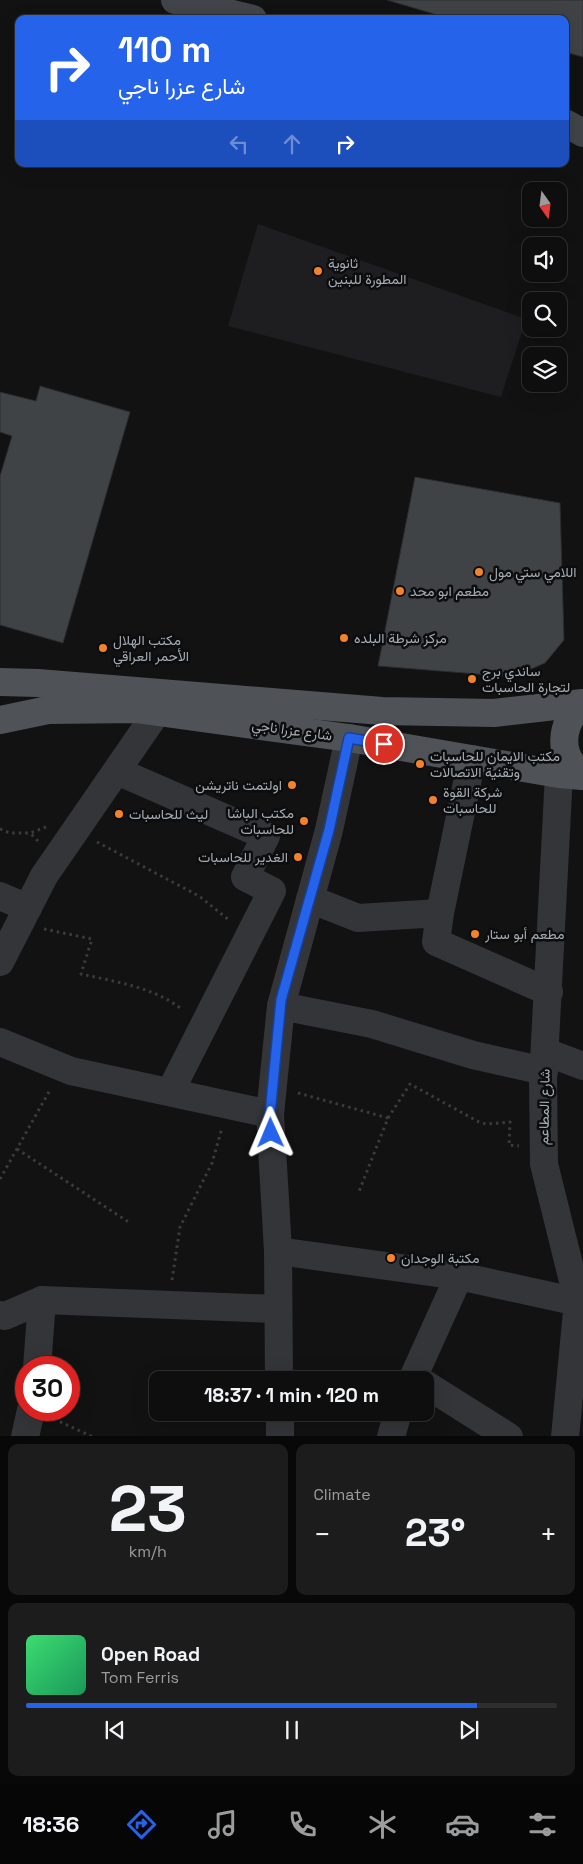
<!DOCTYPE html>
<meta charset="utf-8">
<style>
:root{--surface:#0e0e0e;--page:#1c1c1c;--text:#f1f3f6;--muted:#9b9c9e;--line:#2e2e2e;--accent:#2563eb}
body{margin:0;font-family:"Space Grotesk",Vazirmatn,sans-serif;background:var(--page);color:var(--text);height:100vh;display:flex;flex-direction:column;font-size:19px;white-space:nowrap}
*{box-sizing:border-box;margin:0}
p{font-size:16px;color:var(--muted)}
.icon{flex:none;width:28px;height:28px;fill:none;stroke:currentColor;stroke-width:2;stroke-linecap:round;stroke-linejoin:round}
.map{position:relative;height:1436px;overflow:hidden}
.panel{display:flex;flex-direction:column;gap:8px;padding:8px;background:#080808;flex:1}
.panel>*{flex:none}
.banner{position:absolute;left:15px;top:15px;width:554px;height:152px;border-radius:10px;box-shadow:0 5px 20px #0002,0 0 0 1px var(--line);background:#2563eb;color:#fff;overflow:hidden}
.needle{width:32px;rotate:166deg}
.buttons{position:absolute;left:522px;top:182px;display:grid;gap:10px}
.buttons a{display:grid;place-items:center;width:45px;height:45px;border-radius:10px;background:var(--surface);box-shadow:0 5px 20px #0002,0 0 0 1px var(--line);font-size:25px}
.speed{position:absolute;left:15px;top:1356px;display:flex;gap:10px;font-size:25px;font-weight:700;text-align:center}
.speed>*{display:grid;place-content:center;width:65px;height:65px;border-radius:50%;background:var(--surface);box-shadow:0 5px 20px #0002,0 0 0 1px var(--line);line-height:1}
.speed .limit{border:8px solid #d22;background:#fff;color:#111}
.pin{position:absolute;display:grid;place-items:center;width:42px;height:42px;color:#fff;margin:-21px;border:2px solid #fff;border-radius:50%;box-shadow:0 1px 5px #0007}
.me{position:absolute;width:55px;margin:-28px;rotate:359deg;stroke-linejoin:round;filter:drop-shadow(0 0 4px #0008)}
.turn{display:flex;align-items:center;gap:18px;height:105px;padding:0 20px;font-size:22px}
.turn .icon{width:65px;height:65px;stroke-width:2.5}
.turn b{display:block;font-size:35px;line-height:42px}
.lanes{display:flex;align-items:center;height:48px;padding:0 20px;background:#0003;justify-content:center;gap:25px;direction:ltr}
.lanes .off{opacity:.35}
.big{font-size:38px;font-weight:700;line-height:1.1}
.panel .widget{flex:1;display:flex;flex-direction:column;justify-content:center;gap:8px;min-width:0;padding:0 18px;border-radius:10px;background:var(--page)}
.panel .dial{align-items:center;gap:0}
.dial b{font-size:65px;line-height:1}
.song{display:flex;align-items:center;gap:15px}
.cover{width:60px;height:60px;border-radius:8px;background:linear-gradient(135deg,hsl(140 70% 55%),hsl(150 70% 35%))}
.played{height:5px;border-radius:2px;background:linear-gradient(90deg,var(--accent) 85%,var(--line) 85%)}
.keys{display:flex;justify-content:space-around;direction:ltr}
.heat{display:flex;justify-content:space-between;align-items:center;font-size:28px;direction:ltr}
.panel .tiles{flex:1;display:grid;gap:8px;grid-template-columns:1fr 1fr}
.widget:last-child{grid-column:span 2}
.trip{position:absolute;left:149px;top:1371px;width:285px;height:50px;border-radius:10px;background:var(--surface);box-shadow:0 5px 20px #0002,0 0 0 1px var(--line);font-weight:700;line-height:50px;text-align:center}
.tab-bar{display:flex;height:80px;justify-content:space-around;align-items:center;background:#060606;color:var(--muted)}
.tab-bar .icon{width:35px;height:35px}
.tab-bar .current{color:var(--accent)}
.tab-bar b{font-size:22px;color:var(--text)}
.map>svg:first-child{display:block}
</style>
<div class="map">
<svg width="583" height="1437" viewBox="0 0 583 1437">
<rect width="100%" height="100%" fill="#121213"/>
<polygon fill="#1e1e20" points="258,224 526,319 501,397 228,326"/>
<g fill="#404346" stroke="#2b2c2f">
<polygon points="387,0 583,0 583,57 565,52 565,19 451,19"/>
<polygon points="40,386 130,412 63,643 0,625 0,476 12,436 0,432 0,392 36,401"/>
<polygon points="415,477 560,503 564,640 545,663 524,672 502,676 378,666"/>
</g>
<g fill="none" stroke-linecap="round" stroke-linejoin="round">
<g stroke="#393c3f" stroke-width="3" stroke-dasharray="2.5 4" stroke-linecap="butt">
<polyline points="0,829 10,833 30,833"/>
<polyline points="38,841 30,833 46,827"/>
<polyline points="97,842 199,896 229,920"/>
<path d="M 44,929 L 92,939 L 81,974 C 116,982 154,987 183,1010"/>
<polyline points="298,1093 388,1118 358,1194"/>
<polyline points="388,1118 410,1084 479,1122 486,1124 510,1122 509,1145 519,1146"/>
<polyline points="17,1149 130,1223"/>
<polyline points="0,1179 50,1090"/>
<polyline points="172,1280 180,1227 212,1163 222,1128"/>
<polyline points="54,1419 93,1437"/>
</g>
<g stroke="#333538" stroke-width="28">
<polyline points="117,771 266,836 245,877 272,891 170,1092"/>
<polyline points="559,774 543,1080 544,1164 578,1301 565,1437"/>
<polyline points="0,896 28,908"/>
<polyline points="310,899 358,918 440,913 436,942 549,992"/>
<polyline points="440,913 472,759"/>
<polyline points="0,962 44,876 157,712"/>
<polyline points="281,1006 372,1024 473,1055 544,1071"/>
<polyline points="0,1042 71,1071 270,1114"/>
<polyline points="546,1052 583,1066"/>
<polyline points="278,1251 459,1276 583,1303"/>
<polyline points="0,1315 5,1316 42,1300 277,1309"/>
<polyline points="37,1368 42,1300"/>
<polyline points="279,1380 278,1251 270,1114 281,1006 329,830 349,738"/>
<polyline points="412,1380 459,1276"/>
<polyline points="425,1384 509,1437"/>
<polyline points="280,1412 280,1437"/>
<polyline points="25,1437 31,1410"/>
<polyline points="391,1437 398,1412"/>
</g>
<g stroke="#414448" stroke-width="28">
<polyline points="175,0 253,19"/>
<polyline points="565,123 583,133"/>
</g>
<g stroke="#4f5257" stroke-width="28">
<polyline points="0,682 38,683 382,711 494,713 583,703"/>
<path d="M 583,703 C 559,725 557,755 583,776"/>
<polyline points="0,720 48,710 136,709 349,738 559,774 582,776"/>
</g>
</g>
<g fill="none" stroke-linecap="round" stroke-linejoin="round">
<defs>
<polyline id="route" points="271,1133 270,1114 281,1000 329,830 349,738 384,744"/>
</defs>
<use href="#route" stroke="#184099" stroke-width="12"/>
<use href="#route" stroke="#2563eb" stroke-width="9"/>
</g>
<g fill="#f3822a" stroke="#0d0d0e" stroke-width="2">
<circle cx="318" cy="271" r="5"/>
<circle cx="479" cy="572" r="5"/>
<circle cx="400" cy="591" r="5"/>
<circle cx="344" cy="638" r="5"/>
<circle cx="103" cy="648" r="5"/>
<circle cx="472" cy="679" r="5"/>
<circle cx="420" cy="764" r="5"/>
<circle cx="292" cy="785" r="5"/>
<circle cx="433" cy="800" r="5"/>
<circle cx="119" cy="814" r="5"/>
<circle cx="304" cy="821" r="5"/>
<circle cx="298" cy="857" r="5"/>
<circle cx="475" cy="934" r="5"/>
<circle cx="391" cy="1258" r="5"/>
</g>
<g text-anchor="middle" stroke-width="5" stroke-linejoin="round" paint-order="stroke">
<g font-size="14" fill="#a3acb4" stroke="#0d0d0e" text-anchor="start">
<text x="328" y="268">ثانوية<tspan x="328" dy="16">المطورة للبنين</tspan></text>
<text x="489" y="577">اللامي ستي مول</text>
<text x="410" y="596">مطعم ابو محد</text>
<text x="354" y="643">مركز شرطة البلده</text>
<text x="113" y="645">مكتب الهلال<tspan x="113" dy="16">الأحمر العراقي</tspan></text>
<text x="482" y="676">ساندي برج<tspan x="482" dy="16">لتجارة الحاسبات</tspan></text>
<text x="430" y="761">مكتب الايمان للحاسبات<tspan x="430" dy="16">وتقنية الاتصالات</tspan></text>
<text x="282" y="790" text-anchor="end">اولتمت ناتريشن</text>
<text x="443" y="797">شركة القوة<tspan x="443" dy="16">للحاسبات</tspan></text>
<text x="294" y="818" text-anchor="end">مكتب الباشا<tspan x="294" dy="16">للحاسبات</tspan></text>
<text x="129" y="819">ليث للحاسبات</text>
<text x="288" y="862" text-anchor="end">الغدير للحاسبات</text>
<text x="485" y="939">مطعم أبو ستار</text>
<text x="401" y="1263">مكتبة الوجدان</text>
</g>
<g font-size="14" fill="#a3acb4" stroke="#0d0d0e">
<text transform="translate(292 730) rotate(8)" y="5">شارع عزرا ناجي</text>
<text transform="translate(544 1107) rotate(-89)" y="5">شارع المطاعم</text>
</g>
</g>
</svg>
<div class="buttons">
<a><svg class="needle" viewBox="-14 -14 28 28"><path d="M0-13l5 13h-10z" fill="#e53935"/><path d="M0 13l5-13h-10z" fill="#9b9c9e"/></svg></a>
<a><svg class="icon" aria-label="sound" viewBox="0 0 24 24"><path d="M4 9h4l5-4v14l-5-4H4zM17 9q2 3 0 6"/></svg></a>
<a><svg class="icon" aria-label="search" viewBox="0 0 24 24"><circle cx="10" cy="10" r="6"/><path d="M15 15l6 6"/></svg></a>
<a><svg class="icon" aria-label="layers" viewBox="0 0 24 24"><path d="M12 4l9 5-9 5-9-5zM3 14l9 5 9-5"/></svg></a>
</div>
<div class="speed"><div class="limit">30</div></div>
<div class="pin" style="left:384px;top:744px;background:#d93025"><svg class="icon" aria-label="arrive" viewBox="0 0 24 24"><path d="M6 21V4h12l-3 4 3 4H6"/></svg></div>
<svg class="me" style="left:271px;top:1133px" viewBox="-20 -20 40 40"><path d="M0-17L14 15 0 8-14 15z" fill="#2563eb" stroke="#fff" stroke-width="4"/></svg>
<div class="trip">18:37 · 1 min · 120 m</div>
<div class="banner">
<div class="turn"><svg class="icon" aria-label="right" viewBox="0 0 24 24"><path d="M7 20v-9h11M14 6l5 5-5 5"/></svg><div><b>110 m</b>شارع عزرا ناجي</div></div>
<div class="lanes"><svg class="icon off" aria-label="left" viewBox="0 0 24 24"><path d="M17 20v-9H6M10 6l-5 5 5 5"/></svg><svg class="icon off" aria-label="ahead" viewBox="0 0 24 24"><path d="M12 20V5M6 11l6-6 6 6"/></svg><svg class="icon" aria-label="right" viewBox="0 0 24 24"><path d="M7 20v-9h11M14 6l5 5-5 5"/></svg></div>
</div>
</div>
<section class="panel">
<div class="tiles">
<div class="widget dial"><b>23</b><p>km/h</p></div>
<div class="widget"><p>Climate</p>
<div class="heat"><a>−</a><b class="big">23°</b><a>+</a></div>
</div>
<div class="widget">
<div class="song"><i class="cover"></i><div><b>Open Road</b><p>Tom Ferris</p></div></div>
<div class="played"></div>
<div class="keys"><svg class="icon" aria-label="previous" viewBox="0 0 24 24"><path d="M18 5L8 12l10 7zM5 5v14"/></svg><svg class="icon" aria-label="pause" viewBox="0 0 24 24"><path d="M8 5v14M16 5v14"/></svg><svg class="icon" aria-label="next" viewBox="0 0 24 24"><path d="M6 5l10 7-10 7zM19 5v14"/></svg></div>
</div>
</div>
</section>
<nav class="tab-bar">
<b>18:36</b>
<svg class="icon current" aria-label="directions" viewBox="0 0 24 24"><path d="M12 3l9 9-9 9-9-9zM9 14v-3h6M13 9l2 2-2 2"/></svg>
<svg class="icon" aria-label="music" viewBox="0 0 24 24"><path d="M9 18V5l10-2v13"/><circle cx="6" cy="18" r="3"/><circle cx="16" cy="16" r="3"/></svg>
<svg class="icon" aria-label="phone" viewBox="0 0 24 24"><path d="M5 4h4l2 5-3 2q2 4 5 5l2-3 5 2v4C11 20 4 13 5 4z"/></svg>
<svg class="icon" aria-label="climate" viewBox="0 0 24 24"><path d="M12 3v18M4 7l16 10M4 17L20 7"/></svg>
<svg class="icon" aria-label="car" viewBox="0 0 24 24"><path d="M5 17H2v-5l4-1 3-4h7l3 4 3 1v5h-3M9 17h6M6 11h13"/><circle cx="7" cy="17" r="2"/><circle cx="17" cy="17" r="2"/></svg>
<svg class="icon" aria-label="filters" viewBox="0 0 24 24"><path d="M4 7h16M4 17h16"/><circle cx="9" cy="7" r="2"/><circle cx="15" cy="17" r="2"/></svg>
</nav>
